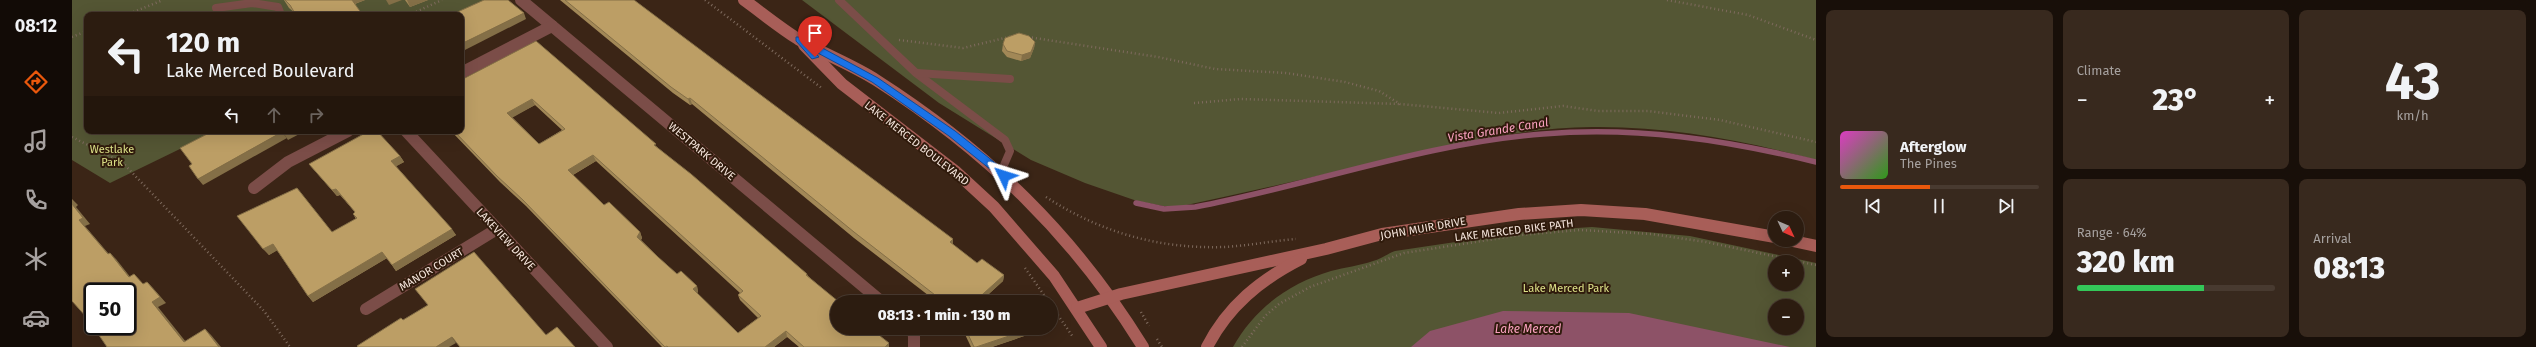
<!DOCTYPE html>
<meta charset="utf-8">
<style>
:root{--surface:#2c1c10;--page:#38291e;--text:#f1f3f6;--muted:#a6a19f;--line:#483a30;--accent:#ea580c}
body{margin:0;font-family:"Fira Sans",sans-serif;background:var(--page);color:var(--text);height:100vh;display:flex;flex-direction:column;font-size:15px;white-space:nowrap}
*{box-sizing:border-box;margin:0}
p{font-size:13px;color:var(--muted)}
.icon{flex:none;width:22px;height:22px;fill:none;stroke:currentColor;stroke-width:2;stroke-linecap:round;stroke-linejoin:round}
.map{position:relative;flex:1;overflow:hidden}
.sheet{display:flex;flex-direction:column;gap:10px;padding:10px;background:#180f09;width:720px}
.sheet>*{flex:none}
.top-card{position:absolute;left:12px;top:12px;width:380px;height:122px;border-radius:8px;box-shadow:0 4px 16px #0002,0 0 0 1px var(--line);background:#2c1c10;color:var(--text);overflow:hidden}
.needle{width:26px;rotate:134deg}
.buttons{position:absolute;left:1696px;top:211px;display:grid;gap:8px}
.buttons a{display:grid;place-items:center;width:36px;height:36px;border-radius:50%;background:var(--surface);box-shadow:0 4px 16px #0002,0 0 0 1px var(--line);font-size:20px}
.speed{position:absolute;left:12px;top:283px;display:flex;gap:8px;font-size:20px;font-weight:700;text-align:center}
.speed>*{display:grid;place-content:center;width:52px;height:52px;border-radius:50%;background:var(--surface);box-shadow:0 4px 16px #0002,0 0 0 1px var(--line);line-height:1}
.speed .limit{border:2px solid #111;border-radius:6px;background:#fff;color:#111}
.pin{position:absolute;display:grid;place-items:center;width:34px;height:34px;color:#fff;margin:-41px -17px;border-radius:50% 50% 50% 0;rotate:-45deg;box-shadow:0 0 4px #0007}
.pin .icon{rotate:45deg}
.me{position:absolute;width:44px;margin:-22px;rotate:311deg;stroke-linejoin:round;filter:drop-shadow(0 0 3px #0008)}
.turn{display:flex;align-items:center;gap:14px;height:84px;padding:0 16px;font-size:18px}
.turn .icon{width:52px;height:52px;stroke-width:2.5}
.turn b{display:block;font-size:28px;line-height:34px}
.lanes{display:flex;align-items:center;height:38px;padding:0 16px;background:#0003;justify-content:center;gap:20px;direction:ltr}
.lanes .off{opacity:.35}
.big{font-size:30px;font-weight:800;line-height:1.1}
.sheet .widget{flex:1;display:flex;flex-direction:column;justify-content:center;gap:6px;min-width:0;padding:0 14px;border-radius:8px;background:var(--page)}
.sheet .dial{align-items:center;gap:0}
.dial b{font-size:52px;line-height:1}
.song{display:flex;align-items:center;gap:12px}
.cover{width:48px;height:48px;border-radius:6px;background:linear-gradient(135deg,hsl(310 70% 55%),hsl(110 70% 35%))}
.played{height:4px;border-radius:2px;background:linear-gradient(90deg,var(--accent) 45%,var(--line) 45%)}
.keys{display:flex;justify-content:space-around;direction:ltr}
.heat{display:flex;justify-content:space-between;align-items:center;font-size:22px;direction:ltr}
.charge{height:6px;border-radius:3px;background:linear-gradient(90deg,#34c759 64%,var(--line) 0)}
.sheet .tiles{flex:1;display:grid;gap:10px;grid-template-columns:repeat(3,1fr)}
.widget:first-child{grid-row:span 2}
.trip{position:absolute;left:758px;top:295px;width:228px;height:40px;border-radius:20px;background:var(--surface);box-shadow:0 4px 16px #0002,0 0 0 1px var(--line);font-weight:800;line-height:40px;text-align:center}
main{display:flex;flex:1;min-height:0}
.menu{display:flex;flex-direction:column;width:72px;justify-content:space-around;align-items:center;background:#120b06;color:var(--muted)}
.menu .icon{width:28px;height:28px}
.menu .on{color:var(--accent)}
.menu b{font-size:18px;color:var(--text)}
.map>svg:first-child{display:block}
</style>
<main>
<nav class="menu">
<b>08:12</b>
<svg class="icon on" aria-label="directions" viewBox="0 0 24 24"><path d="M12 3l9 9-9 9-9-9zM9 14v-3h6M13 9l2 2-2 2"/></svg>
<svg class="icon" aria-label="music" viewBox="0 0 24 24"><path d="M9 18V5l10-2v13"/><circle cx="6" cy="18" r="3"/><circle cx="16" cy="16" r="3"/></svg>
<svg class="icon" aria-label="phone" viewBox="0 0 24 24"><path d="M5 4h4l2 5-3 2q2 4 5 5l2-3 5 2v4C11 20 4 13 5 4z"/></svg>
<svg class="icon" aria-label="climate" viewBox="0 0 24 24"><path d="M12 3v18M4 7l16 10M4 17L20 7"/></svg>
<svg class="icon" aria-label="car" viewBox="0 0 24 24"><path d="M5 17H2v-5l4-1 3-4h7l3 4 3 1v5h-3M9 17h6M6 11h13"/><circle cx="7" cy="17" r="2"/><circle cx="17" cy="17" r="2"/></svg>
</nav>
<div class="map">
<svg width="1744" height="347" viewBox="0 0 1744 347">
<rect width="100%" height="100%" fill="#3b2516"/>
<g fill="#545634" fill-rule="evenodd">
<polygon points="0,0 414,0 383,15 15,15 15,131 145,131 38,183 0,160"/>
<path d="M 730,0 L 1744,0 L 1744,160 C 1672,140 1595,126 1520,127 C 1443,128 1368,147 1293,165 C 1232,179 1171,193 1110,206 L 1091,206 L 1065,201 L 1013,183 L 959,160 L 867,103 Z"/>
<path d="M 1520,227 L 1618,236 L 1744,263 L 1744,347 L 1161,347 C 1182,309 1217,283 1259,271 C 1273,267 1287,266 1301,261 C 1309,259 1315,254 1323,251 L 1458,231 ZM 1703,262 L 1725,262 L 1725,284 L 1703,284 ZM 1703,306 L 1725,306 L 1725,328 L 1703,328 Z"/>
</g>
<polygon fill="#8d5267" points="1431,311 1557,313 1718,347 1339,347 1358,331"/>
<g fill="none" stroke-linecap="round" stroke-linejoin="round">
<path stroke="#8d5267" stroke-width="5.5" d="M 1064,203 L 1092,209 L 1123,207 C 1239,185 1353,143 1471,134 C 1564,126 1654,140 1744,162"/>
<g stroke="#7e6a5d" stroke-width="2.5" stroke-dasharray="1 3" stroke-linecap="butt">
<polyline points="633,0 751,89"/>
<polyline points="1595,0 1676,15 1744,40"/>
<polyline points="54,15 91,0"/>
<polyline points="337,15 370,0"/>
<polyline points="0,37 15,31"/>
<polyline points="956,37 1086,57 1143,69 1214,73 1273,82 1307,91 1328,104 1427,113 1491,106 1526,111 1576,111 1648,120 1744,142"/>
<polyline points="827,40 891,48 941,36"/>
<polyline points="1122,103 1169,99 1328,104"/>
<polyline points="0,137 50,162 192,311 218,347"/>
<path d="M 974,197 C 1028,232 1086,249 1151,247 C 1175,246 1199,241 1224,239"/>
<polyline points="953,268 977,302"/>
<polyline points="979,305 1001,337"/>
<polyline points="1069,312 1077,326"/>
<polyline points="1085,339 1090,347"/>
<polyline points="1170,347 1193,316 1207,304 1238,287 1332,253 1449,235 1508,230 1579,234 1634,242 1744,265"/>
</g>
<g stroke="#7b4d48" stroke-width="8">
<polyline points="767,0 844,73 933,140 938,151 932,165 932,176"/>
<polyline points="144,8 180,3 206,7 209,15"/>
<polyline points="845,73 938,79"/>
</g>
<g stroke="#7b4d48" stroke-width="12">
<polyline points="449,0 810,302"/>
<polyline points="389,73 480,26"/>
<polyline points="334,131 535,347"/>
<polyline points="182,188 216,162 276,131"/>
<polyline points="294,309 425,229"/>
<polyline points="838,328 842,335 842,347"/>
</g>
<g stroke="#a85e58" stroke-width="12">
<path d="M 672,0 C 690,13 707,27 726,39 C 751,54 779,64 804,80 C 915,151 1002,235 1071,347"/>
<polyline points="732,45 770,84 883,171 922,207 982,276 1029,347"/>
<polyline points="1716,240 1744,246"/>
<polyline points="1005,308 1049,294 1254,249 1310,234 1447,214 1509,210 1573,214 1703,237"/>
<path d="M 1135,347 C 1156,306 1188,280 1229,259"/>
</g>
</g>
<g fill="#a28857" fill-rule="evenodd">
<polygon points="212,0 293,0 283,4 290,15 224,15 223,13 217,8"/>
<polygon points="333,0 356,0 338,7"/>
<polygon points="488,0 562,0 905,263 932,275 931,281 908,302 865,302 782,238 620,104 618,105 601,93"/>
<path d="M 464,41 L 585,147 L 735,274 L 736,276 L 817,347 L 727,347 L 715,337 L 702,347 L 590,347 L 454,206 L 428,182 L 379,131 L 389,131 ZM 463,105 L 490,130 L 467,144 L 440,117 ZM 524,161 L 668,293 L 666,295 L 668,300 L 686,318 L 666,333 L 625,293 L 626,292 L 625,286 L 605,274 L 586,257 L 569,240 L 570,238 L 568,232 L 532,205 L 501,175 Z"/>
<polygon points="963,42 962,48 958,58 949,61 935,57 930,51 931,44"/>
<polygon points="328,156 332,162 324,166 384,235 324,271 315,258 241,302 236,296 205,250 197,255 165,216 260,232 284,219 281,214 283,212 268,195 265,196 237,164"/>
<polygon points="890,328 965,328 964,332 920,347 899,347"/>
</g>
<g fill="#846f47">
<polygon points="280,0 293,0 282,4"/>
<polygon points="314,0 330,0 317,5"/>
<polygon points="335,0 356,0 338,7"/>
<polygon points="452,13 454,19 389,52 389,44"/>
<polygon points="963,42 962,48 958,58 949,61 950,55"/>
<polygon points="618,98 620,104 618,105 616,99"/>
<polygon points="460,99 463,105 438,119 435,113"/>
<polygon points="217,131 233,131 216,140 212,134"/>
<polygon points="210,132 215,138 131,185 126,179"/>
<polygon points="521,155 524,161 499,176 496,170"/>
<polygon points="328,156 332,162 323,167 319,161"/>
<polygon points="264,189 268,195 265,196 260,190"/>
<polygon points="0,199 6,205 4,207 18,224 13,226 42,260 36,254 7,220 0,204"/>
<polygon points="380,229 384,235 324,271 320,265"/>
<polygon points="568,232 570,238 567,243 565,237"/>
<polygon points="881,239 881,245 878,242"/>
<polygon points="201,244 206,250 197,255 191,249"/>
<polygon points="310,252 315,258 241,302 236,296"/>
<polygon points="38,253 44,259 63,283 57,277"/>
<polygon points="932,275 931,281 908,302 902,302"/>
<polygon points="75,282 81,288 94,303 86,307 118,347 112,342 80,302"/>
<polygon points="625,286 626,292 623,294 621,289"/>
<polygon points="961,328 965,328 964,332 920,347 904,347"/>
<polygon points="133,329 139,335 149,347 147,347"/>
<polygon points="714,331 715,337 702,347 693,347"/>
<polygon points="380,337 384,343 377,347 364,347"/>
<polygon points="817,343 817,347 813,347"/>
</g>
<g fill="#bc9e65" stroke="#846f47" fill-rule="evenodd">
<polygon points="213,0 280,0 290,14 287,15 224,15 218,5"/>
<polygon points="412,0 436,0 452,13 389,44 389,15 382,15 381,14"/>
<polygon points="493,0 562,0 881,239 878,242 905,263 910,259 932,275 902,302 872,302 782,232 618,98 616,99 599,87"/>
<polygon points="947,33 957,36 963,42 959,52 950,55 935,51 931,44 933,38"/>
<path d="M 464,41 L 584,144 L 582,145 L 619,174 L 735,274 L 734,275 L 767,302 L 765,302 L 765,328 L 798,328 L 817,343 L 813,347 L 732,347 L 714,331 L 693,347 L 596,347 L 595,346 L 593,347 L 451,200 L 425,176 L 382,131 L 389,131 L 389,80 ZM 460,99 L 493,129 L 467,144 L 435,113 ZM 521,155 L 671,291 L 666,295 L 689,316 L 666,333 L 621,289 L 625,286 L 609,271 L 605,274 L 586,257 L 565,237 L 568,232 L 537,202 L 532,205 L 496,170 Z"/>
<polygon points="141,131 217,131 212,134 210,132 126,179 117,166 120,164 108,148"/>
<polygon points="297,131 305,131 328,156 319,161 380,229 320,265 310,252 236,296 201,244 191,249 165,216 225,188 260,232 285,218 281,214 283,212 264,189 260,190 237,164"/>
<path d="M 0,204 L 11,218 L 7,220 L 36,254 L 38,253 L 57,277 L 62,274 L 71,284 L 75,282 L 88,297 L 80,302 L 112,342 L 133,329 L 147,347 L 35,347 L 16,319 L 0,301 ZM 21,292 L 55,292 L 55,326 L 21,326 Z"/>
<polygon points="402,252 474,335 485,327 503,347 388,347 380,337 364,347 286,347 285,346 329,318 331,320 356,305 343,289"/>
<polygon points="893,328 961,328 904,347 902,347"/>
</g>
<polygon fill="#1a73e8" stroke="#114b97" points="724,37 730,37 806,78 883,131 936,173 936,178 929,178 877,136 800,82 742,51 747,57 740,59 724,41"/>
<g text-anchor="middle" stroke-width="4" stroke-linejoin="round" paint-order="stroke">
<g font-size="11" fill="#f5e5dc" stroke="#301b0c">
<text transform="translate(845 143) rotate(38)" y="4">LAKE MERCED BOULEVARD</text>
<text transform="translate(630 151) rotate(40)" y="4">WESTPARK DRIVE</text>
<text transform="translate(1351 228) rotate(-10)" y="4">JOHN MUIR DRIVE</text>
<text transform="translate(1442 230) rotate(-7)" y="4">LAKE MERCED BIKE PATH</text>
<text transform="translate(434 239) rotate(47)" y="4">LAKEVIEW DRIVE</text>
<text transform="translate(359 269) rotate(-31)" y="4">MANOR COURT</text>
</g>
<g font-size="11" fill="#dde288" stroke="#301b0c">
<text x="40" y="153">Westlake<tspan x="40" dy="13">Park</tspan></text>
<text x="1494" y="292">Lake Merced Park</text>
</g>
<g font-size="12" font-style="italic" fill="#fba1c0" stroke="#301b0c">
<text transform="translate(1426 130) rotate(-9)" y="4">Vista Grande Canal</text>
<text x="1456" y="333">Lake Merced</text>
</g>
</g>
</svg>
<div class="buttons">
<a><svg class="needle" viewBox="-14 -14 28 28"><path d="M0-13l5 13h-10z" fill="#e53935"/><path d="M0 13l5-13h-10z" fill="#a6a19f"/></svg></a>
<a>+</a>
<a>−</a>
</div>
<div class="speed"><div class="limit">50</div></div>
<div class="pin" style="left:743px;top:57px;background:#d93025"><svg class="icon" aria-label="arrive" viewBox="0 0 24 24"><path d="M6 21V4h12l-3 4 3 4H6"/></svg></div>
<svg class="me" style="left:932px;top:176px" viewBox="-20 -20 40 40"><path d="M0-17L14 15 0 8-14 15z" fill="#1a73e8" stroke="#fff" stroke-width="4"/></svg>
<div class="trip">08:13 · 1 min · 130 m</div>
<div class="top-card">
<div class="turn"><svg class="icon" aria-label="left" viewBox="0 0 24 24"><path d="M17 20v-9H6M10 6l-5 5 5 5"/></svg><div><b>120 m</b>Lake Merced Boulevard</div></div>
<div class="lanes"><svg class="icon" aria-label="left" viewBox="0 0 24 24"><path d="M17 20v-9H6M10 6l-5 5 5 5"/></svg><svg class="icon off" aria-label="ahead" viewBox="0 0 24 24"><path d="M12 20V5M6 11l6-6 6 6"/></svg><svg class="icon off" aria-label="right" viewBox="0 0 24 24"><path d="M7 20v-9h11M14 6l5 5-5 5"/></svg></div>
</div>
</div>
<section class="sheet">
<div class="tiles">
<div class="widget">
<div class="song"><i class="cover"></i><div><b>Afterglow</b><p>The Pines</p></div></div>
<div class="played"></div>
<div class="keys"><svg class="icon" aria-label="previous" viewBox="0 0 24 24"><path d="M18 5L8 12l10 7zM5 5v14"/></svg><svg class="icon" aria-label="pause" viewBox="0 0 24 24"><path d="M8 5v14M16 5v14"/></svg><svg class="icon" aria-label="next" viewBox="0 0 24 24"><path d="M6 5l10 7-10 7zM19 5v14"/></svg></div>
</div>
<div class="widget"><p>Climate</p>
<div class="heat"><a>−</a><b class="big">23°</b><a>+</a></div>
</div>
<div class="widget dial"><b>43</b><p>km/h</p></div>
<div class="widget"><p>Range · 64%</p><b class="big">320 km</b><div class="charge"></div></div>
<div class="widget"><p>Arrival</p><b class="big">08:13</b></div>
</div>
</section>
</main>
